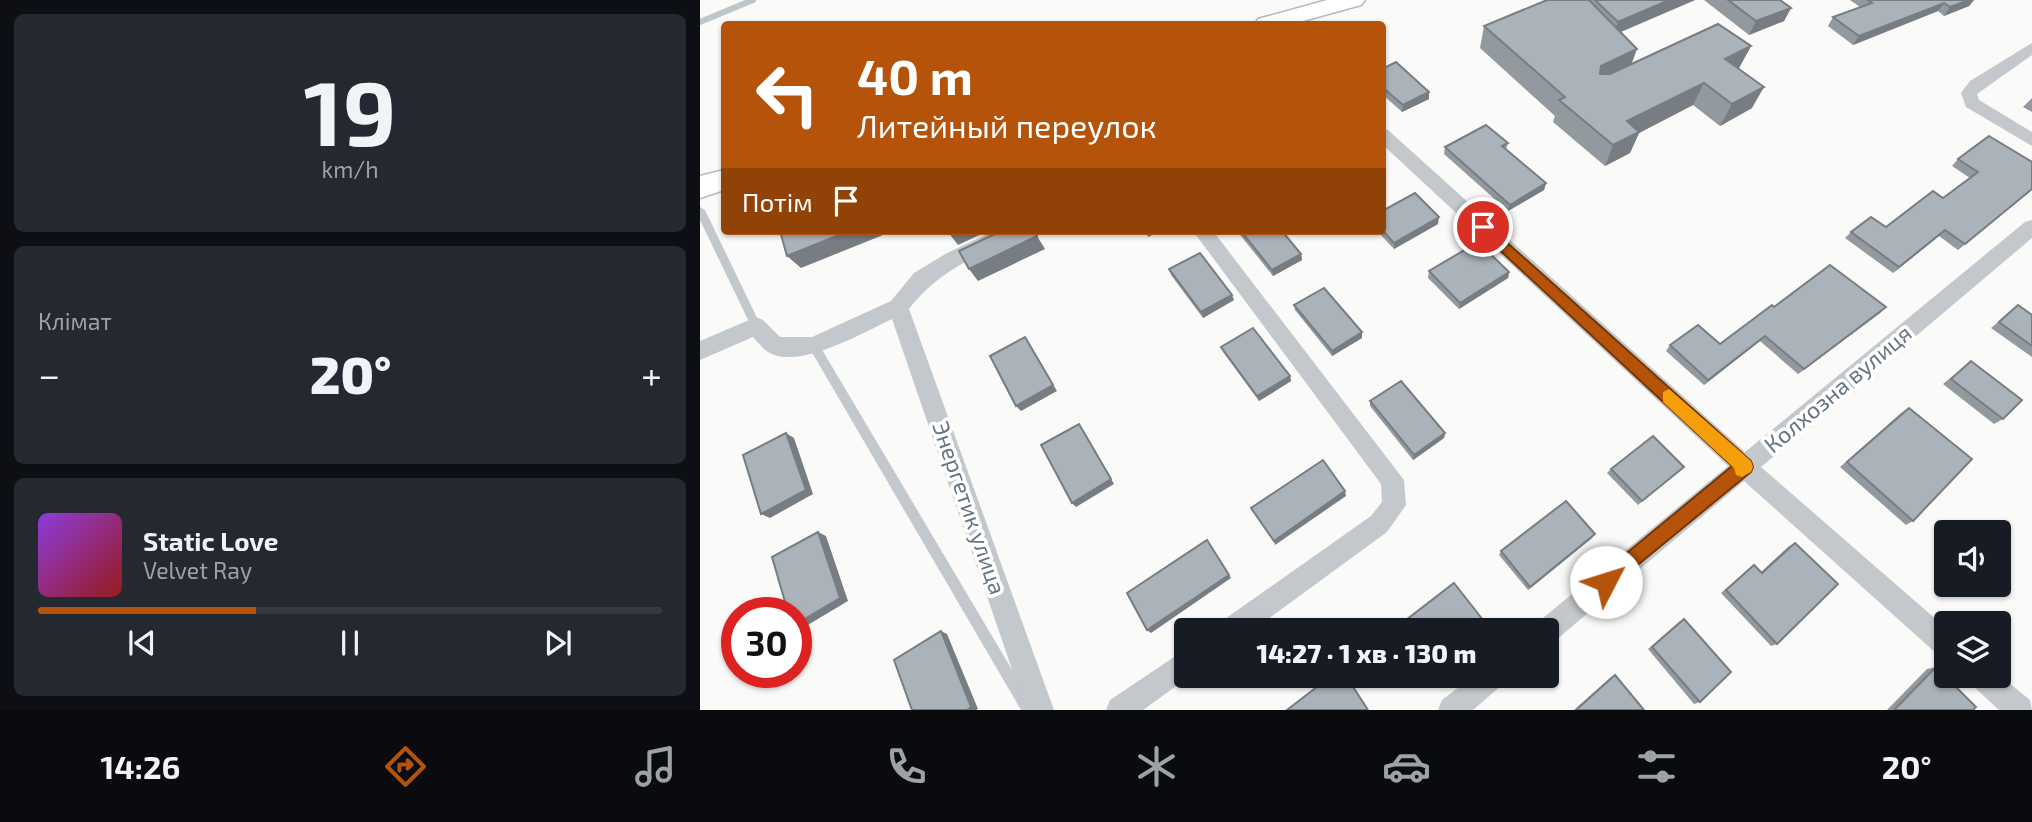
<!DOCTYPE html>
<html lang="uk">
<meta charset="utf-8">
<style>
:root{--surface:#171b24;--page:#242831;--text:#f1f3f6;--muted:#9ea1a6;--line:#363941;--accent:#b45309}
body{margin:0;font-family:"Exo 2",sans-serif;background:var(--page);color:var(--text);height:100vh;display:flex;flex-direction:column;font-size:26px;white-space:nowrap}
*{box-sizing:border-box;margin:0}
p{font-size:23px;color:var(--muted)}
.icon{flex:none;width:38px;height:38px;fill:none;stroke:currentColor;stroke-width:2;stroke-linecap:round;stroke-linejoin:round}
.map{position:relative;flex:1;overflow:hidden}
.details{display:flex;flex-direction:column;gap:14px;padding:14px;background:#0d0f14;width:700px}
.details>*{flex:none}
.guide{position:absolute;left:21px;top:21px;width:665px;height:214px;border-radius:7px;box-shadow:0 2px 5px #0004;background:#b45309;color:#fff;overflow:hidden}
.tools{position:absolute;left:1234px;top:520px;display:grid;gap:14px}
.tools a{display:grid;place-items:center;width:77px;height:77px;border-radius:7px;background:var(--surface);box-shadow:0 2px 5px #0004;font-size:35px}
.speed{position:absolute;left:21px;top:597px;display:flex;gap:14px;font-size:35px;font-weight:700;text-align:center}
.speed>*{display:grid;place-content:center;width:91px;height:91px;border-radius:50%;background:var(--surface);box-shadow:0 2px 5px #0004;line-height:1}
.speed .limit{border:10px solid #d22;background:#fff;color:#111}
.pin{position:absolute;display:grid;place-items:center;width:60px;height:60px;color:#fff;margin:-30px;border:4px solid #fff;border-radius:50%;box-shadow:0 2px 7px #0007}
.me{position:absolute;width:77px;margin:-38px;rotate:50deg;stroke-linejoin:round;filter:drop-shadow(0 0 5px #0008)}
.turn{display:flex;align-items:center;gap:24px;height:147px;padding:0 21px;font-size:32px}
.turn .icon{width:91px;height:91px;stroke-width:2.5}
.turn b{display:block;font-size:49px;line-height:60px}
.then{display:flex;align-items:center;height:66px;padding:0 21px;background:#0003;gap:14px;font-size:26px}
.big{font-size:52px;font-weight:800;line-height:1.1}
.details .card{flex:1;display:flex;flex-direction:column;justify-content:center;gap:10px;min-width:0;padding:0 24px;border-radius:10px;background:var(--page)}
.details .dial{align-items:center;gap:0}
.dial b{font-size:91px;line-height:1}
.song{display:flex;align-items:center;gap:21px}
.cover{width:84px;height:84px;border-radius:10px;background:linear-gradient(135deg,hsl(270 70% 55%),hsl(0 70% 35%))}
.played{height:7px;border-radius:4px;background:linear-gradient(90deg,var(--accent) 35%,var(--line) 35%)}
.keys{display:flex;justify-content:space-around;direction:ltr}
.heat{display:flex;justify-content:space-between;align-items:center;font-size:38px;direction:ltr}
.trip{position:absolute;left:474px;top:618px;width:385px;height:70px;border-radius:7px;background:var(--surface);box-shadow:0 2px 5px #0004;font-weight:800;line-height:70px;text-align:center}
.tab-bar{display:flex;height:112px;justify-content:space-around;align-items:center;background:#090b0e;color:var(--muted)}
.tab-bar .icon{width:49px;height:49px}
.tab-bar .on{color:var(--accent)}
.tab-bar b{font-size:32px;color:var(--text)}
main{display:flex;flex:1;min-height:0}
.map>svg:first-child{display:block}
</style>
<main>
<section class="details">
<div class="card dial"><b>19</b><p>km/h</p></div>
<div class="card"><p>Клімат</p>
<div class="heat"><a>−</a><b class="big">20°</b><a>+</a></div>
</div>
<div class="card">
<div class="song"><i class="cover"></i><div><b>Static Love</b><p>Velvet Ray</p></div></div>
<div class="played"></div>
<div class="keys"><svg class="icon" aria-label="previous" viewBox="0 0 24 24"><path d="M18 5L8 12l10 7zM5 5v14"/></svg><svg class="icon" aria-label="pause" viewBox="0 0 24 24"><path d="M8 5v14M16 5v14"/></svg><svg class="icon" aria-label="next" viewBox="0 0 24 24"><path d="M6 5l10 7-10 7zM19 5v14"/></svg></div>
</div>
</section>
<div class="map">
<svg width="1332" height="710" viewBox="0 0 1332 710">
<rect width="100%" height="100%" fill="#fafaf8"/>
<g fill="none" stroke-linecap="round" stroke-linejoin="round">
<polyline stroke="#bbc7cb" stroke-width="6" points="0,22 53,0"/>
<defs>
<g id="primary">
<polygon points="627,0 665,0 661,5 592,24 555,24 558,19"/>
<polygon points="24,170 24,190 0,198 0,176"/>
</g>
</defs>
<use href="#primary" stroke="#b5babe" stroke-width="3"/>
<g fill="#c3c8cc" fill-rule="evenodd">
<polygon points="0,207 5,210 61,326 60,329 52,329 51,326 0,220"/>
<polygon points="114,342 118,343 336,710 321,710 110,349 109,346 110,343"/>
</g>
<g fill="#c3c8cc" fill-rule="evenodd">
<polygon points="1332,43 1332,55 1277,94 1279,100 1332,132 1332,146 1266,107 1261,93 1270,81"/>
<polygon points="682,128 688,130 1045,452 1325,222 1332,220 1332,238 1061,467 1246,628 1246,658 1237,654 1044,481 856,640 847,644 847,630 835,630 838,622 1028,466 682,144"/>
<path d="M 294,231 L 321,231 L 319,236 C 275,257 239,270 209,309 L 354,710 L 326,710 L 192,319 C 164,332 98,371 68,352 C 63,349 58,342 53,337 L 0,360 L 0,341 L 56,317 L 63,320 L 80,337 L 112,337 L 191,301 L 214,273 L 247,253 Z"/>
<polygon points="493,231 513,231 704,480 706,505 687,532 553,630 518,630 522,621 671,516 682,502 681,484"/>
<polygon points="486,649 486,676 490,676 443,710 406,710 410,700"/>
<polygon points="1298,674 1330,700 1332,710 1299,710 1272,685 1268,676"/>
<polygon points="773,676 806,676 802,685 773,710 738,710 742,700"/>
</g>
<use href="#primary" fill="#fff" fill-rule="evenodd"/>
</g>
<g fill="#929a9f">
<polygon points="847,0 995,0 921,32 932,64 1051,46 1039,68 1052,108 1020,126 993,105 939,133 930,153 905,166 853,122 855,116 780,48 784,26"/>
<polygon points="1004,0 1080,0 1091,8 1084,21 1049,35"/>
<polygon points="1150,0 1274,0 1269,6 1244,16 1238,11 1153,45 1128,26 1133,17 1160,7"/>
<polygon points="682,69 729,92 729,99 702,112 682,94"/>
<polygon points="1332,98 1332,112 1323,107"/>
<polygon points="808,143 806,149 846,183 844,190 808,211 744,154 745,147"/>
<polygon points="1258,159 1332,189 1258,250 1239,236 1193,273 1145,238 1151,232 1186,227 1243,198 1270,178 1252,166"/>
<polygon points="738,224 694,249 677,231 682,231"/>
<polygon points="537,231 582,231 601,254 602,260 573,276"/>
<polygon points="469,269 534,300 503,318 471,275"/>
<polygon points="729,271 809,272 808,278 759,309 728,278"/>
<polygon points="594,305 662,332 662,338 632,356 595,310"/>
<polygon points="1318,305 1332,315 1332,357 1291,328"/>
<polygon points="1074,307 1180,313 1098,374 1060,341 1004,385 966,351 970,345 1020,344"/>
<polygon points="521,347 590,376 591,381 559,401 523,352"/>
<polygon points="1271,361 1303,419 1294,424 1243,384"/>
<polygon points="670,401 745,433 744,438 713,460 670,406"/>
<polygon points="1209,408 1213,521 1206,525 1140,467 1201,413"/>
<polygon points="984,467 938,505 907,473 911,469"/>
<polygon points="892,538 828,590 799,555 801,551"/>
<polygon points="1095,543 1077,644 1071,646 1021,593 1049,569 1054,565 1061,572 1089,546"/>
<polygon points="984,619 1000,702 994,704 948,649 979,622"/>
<polygon points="1236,667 1273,710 1187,710 1227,669"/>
<polygon points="915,675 944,710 874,710 911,677"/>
</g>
<g fill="#777d82">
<polygon points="969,0 995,0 913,35 918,22"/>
<polygon points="1269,0 1274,0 1269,6 1244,16 1250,7"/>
<polygon points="1244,3 1238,11 1153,45 1159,36"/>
<polygon points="1091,8 1084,21 1049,35 1056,21"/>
<polygon points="1051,46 1039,68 1014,81 1025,59"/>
<polygon points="937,49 929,71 894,88 901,66"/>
<polygon points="1004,83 993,105 939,133 930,153 905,166 913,145 927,121"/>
<polygon points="1064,87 1052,108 1020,126 1032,104"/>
<polygon points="729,92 729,99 702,112 703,105"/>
<polygon points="846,183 844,190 808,211 810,205"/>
<polygon points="739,217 738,224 694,249 694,243"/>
<polygon points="1245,230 1239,236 1193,273 1199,267"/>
<polygon points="149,231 182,231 183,235 101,268 87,256"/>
<polygon points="251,231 288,231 258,245 248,232"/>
<polygon points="446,231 461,231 448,237"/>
<polygon points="337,236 345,249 278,281 269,269"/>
<polygon points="601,254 602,260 573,276 572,270"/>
<polygon points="809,272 808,278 759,309 760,303"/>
<polygon points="532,295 534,300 503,318 501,312"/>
<polygon points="1186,307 1180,313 1098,374 1104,369"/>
<polygon points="662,332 662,338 632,356 632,351"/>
<polygon points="1065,336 1060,341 1004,385 1008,380"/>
<polygon points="325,337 357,391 321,411 316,406"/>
<polygon points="590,376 591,381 559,401 557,396"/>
<polygon points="379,424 414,484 376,507 372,503"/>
<polygon points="86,433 94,438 113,494 70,518 61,514"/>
<polygon points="745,433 744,438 713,460 714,455"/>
<polygon points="645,491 646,496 575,545 574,541"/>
<polygon points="118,532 126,536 148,601 101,629 96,627 96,624"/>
<polygon points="895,534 892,538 828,590 830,587"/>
<polygon points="529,575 531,578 451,633 447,630"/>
<polygon points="241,631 247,634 278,709 276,710 267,710"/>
</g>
<g fill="#aab3b9" stroke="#777d82" stroke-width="2">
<polygon points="847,0 889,0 937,49 901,66 900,74 910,74 1018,24 1051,46 1025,59 1064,87 1032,104 1004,83 927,121 939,132 913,145 859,100 865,97 784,26"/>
<polygon points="895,0 969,0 918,22"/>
<polygon points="1028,0 1080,0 1091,8 1056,21"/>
<polygon points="1168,0 1269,0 1250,7 1244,3 1159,36 1133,17 1172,3"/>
<polygon points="696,62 729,92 703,105 682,87 682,69"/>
<polygon points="786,125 808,143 802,146 846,183 810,205 745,147"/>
<polygon points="1289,136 1332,162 1332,189 1265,244 1245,230 1199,267 1151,232 1171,217 1186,227 1233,191 1243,198 1278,172 1258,159"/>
<polygon points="715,193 739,217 694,243 682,230 682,211"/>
<polygon points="80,231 149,231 87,256"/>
<polygon points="301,231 334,231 337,236 269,269 259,251"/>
<polygon points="541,231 582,231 601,254 572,270"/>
<polygon points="778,242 809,272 760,303 729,271"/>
<polygon points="500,253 532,295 501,312 469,269"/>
<polygon points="1130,265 1186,307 1104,369 1065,336 1008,380 970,345 998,325 1020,344 1072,305 1074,307"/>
<polygon points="624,288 662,332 632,351 594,305"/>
<polygon points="1318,305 1332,315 1332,346 1299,322"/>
<polygon points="553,328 590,376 557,396 521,347"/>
<polygon points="325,337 353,385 316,406 290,356"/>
<polygon points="1271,361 1322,400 1303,419 1251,379"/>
<polygon points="701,381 745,433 714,455 670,401"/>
<polygon points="1209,408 1272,459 1213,521 1147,462"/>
<polygon points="379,424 411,479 372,503 341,445"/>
<polygon points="86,433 106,490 61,514 43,455"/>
<polygon points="953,436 984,467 942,501 911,469"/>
<polygon points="623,460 645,491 574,541 551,508"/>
<polygon points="866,501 895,534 830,587 801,551"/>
<polygon points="118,532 140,598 96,624 96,612 88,612 72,557"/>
<polygon points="507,540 529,575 447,630 427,593"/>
<polygon points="1095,543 1138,584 1077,644 1026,590 1054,565 1062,573"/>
<polygon points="754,583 783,620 770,630 693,630"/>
<polygon points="984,619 1031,672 1000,702 952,647"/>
<polygon points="241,631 271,707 267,710 212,710 194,660"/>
<polygon points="1236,667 1276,707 1273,710 1196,710 1195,709"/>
<polygon points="915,675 944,710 876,710"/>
<polygon points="631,676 646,676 668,710 587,710"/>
<polygon points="706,676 715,676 709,680"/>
</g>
<polygon fill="#b45309" stroke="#753606" stroke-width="2" points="783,221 1051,461 1053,467 1051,472 906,591 900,588 897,582 900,575 1032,466 778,230 776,227"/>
<polygon fill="#f59e0b" points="969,389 1051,461 1053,467 1051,472 1042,477 1036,475 1034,468 963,402 963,392"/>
<g text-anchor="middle" stroke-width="7" stroke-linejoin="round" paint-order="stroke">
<g font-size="23" fill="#657683" stroke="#fff">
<text transform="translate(1138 389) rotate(-40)" y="8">Колхозна вулиця</text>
<text transform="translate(269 508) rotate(71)" y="8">Энергетик улица</text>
</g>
</g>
</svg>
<div class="tools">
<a><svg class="icon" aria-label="sound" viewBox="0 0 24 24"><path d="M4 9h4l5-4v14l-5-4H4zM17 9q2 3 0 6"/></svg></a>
<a><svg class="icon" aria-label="layers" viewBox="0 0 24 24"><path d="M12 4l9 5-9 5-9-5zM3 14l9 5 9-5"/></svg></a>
</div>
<div class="speed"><div class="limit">30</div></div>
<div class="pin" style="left:783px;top:227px;background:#d93025"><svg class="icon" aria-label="arrive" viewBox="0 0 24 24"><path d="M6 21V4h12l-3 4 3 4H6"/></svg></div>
<svg class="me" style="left:906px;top:582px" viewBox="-20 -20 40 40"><circle r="19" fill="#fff"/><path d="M0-13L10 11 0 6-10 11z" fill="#b45309"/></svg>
<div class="trip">14:27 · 1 хв · 130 m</div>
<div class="guide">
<div class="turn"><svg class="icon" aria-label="left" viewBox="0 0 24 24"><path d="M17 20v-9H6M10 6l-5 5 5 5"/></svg><div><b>40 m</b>Литейный переулок</div></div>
<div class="then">Потім<svg class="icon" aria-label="arrive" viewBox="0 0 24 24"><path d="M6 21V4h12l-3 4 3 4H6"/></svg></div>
</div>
</div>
</main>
<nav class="tab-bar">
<b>14:26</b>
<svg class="icon on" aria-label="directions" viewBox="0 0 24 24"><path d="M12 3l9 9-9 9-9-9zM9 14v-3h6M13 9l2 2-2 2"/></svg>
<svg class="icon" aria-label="music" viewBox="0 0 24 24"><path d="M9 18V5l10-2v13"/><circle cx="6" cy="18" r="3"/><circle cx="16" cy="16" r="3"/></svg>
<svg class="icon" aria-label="phone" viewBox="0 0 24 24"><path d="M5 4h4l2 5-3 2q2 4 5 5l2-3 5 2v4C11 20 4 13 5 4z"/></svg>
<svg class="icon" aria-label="climate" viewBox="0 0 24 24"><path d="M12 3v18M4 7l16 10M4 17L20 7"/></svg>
<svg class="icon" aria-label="car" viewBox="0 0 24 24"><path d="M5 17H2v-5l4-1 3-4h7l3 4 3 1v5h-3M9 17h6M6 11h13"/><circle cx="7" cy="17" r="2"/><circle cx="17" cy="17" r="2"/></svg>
<svg class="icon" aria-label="filters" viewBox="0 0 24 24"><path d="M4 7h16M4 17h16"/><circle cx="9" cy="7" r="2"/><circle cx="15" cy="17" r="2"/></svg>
<b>20°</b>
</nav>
